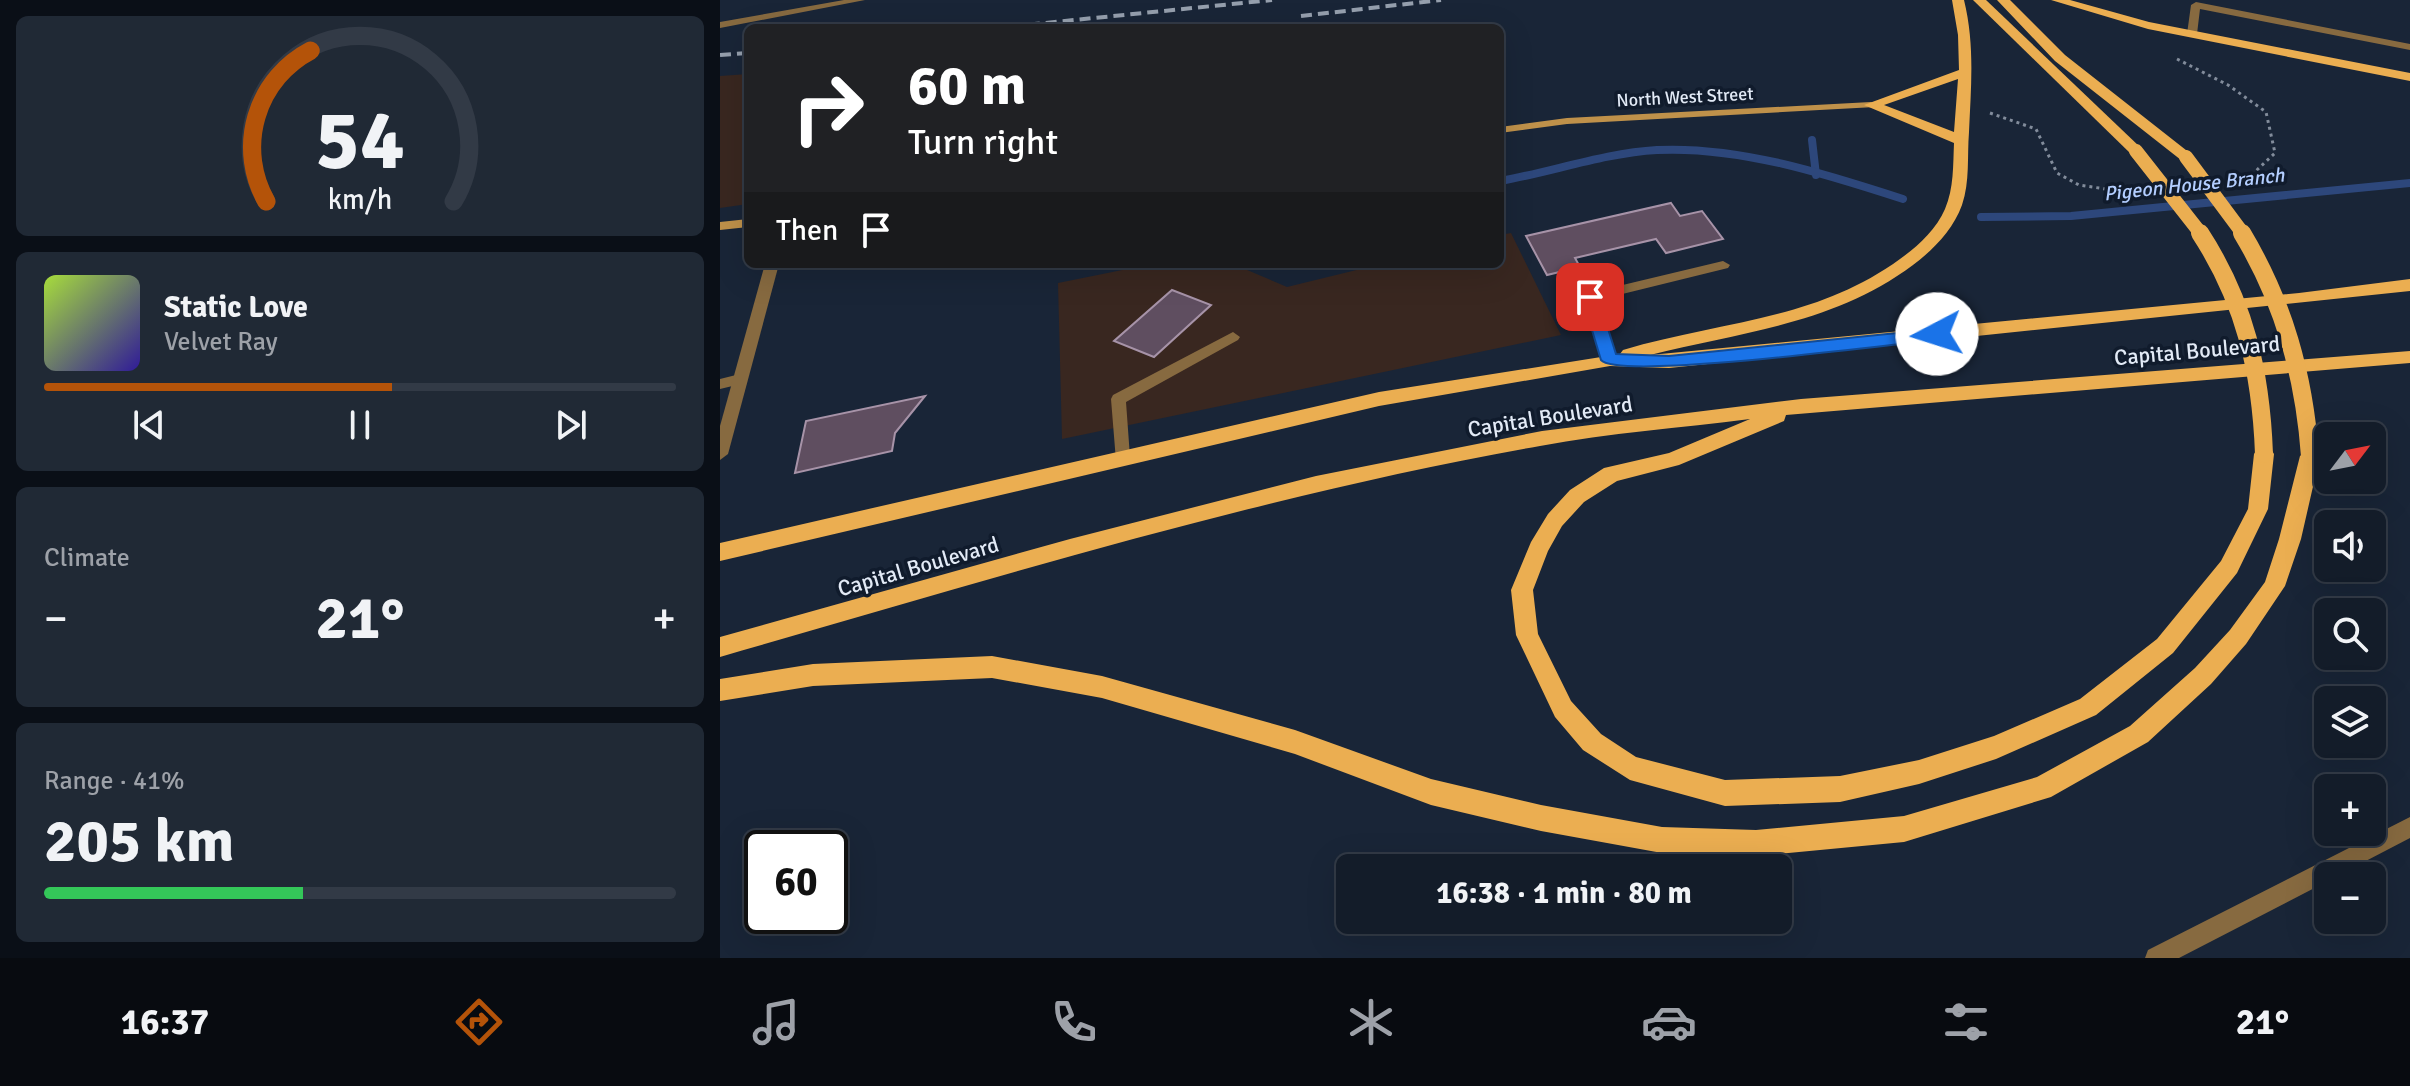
<!DOCTYPE html>
<meta charset="utf-8">
<style>
:root{--surface:#131c29;--page:#202935;--text:#f1f3f6;--muted:#9da1a8;--line:#323a46;--accent:#b45309}
body{margin:0;font-family:Signika,sans-serif;background:var(--page);color:var(--text);height:100vh;display:flex;flex-direction:column;font-size:30px;white-space:nowrap}
*{box-sizing:border-box;margin:0}
p{font-size:26px;color:var(--muted)}
.icon{flex:none;width:44px;height:44px;fill:none;stroke:currentColor;stroke-width:2;stroke-linecap:round;stroke-linejoin:round}
.map{position:relative;flex:1;overflow:hidden}
.panel{display:flex;flex-direction:column;gap:16px;padding:16px;background:#0a0f17;width:720px}
.panel>*{flex:none}
.hud{position:absolute;left:24px;top:24px;width:760px;height:244px;border-radius:12px;box-shadow:0 8px 32px #0002,0 0 0 2px var(--line);background:#202124;color:#fff;overflow:hidden}
.needle{width:52px;rotate:58deg}
.tools{position:absolute;left:1594px;top:422px;display:grid;gap:16px}
.tools a{display:grid;place-items:center;width:72px;height:72px;border-radius:12px;background:var(--surface);box-shadow:0 8px 32px #0002,0 0 0 2px var(--line);font-size:40px}
.speed{position:absolute;left:24px;top:830px;display:flex;gap:16px;font-size:40px;font-weight:700;text-align:center}
.speed>*{display:grid;place-content:center;width:104px;height:104px;border-radius:50%;background:var(--surface);box-shadow:0 8px 32px #0002,0 0 0 2px var(--line);line-height:1}
.speed .limit{border:4px solid #111;border-radius:12px;background:#fff;color:#111}
.pin{position:absolute;display:grid;place-items:center;width:68px;height:68px;color:#fff;margin:-34px;border-radius:16px;box-shadow:0 4px 12px #0006}
.me{position:absolute;width:88px;margin:-44px;rotate:265deg;stroke-linejoin:round;filter:drop-shadow(0 0 6px #0008)}
.turn{display:flex;align-items:center;gap:28px;height:168px;padding:0 32px;font-size:36px}
.turn .icon{width:104px;height:104px;stroke-width:2.5}
.turn b{display:block;font-size:56px;line-height:68px}
.then{display:flex;align-items:center;height:76px;padding:0 32px;background:#0003;gap:16px;font-size:30px}
.big{font-size:60px;font-weight:700;line-height:1.1}
.panel .card{flex:1;display:flex;flex-direction:column;justify-content:center;gap:12px;min-width:0;padding:0 28px;border-radius:12px;background:var(--page)}
.panel .dial{align-items:center;gap:0}
.dial svg{height:208px;overflow:visible;fill:none;stroke:var(--line);stroke-width:7;stroke-linecap:round;text-anchor:middle}
.dial text{fill:var(--text);stroke:none}
.song{display:flex;align-items:center;gap:24px}
.cover{width:96px;height:96px;border-radius:12px;background:linear-gradient(135deg,hsl(80 70% 55%),hsl(250 70% 35%))}
.played{height:8px;border-radius:4px;background:linear-gradient(90deg,var(--accent) 55%,var(--line) 55%)}
.keys{display:flex;justify-content:space-around;direction:ltr}
.heat{display:flex;justify-content:space-between;align-items:center;font-size:44px;direction:ltr}
.charge{height:12px;border-radius:6px;background:linear-gradient(90deg,#34c759 41%,var(--line) 0)}
.trip{position:absolute;left:616px;top:854px;width:456px;height:80px;border-radius:12px;background:var(--surface);box-shadow:0 8px 32px #0002,0 0 0 2px var(--line);font-weight:700;line-height:80px;text-align:center}
.dock{display:flex;height:128px;justify-content:space-around;align-items:center;background:#080b10;color:var(--muted)}
.dock .icon{width:56px;height:56px}
.dock .current{color:var(--accent)}
.dock b{font-size:36px;color:var(--text)}
main{display:flex;flex:1;min-height:0}
.map>svg:first-child{display:block}
</style>
<main>
<section class="panel">
<div class="card dial"><svg viewBox="0 0 100 80">
<path d="M14 69A42 42 0 1 1 86 69"/>
<path d="M14 69A42 42 0 0 1 31 11" stroke="#b45309"/>
<text x="50" y="56" font-size="32" font-weight="700">54</text>
<text x="50" y="72" font-size="11">km/h</text>
</svg></div>
<div class="card">
<div class="song"><i class="cover"></i><div><b>Static Love</b><p>Velvet Ray</p></div></div>
<div class="played"></div>
<div class="keys"><svg class="icon" aria-label="previous" viewBox="0 0 24 24"><path d="M18 5L8 12l10 7zM5 5v14"/></svg><svg class="icon" aria-label="pause" viewBox="0 0 24 24"><path d="M8 5v14M16 5v14"/></svg><svg class="icon" aria-label="next" viewBox="0 0 24 24"><path d="M6 5l10 7-10 7zM19 5v14"/></svg></div>
</div>
<div class="card"><p>Climate</p>
<div class="heat"><a>−</a><b class="big">21°</b><a>+</a></div>
</div>
<div class="card"><p>Range · 41%</p><b class="big">205 km</b><div class="charge"></div></div>
</section>
<div class="map">
<svg width="1690" height="958" viewBox="0 0 1690 958">
<rect width="100%" height="100%" fill="#192537"/>
<g fill="#392720">
<polygon points="28,74 28,204 0,208 0,76"/>
<polygon points="791,233 841,335 342,439 338,283 432,264 513,264 567,287 661,264 780,264 780,235"/>
</g>
<g fill="none" stroke-linecap="round" stroke-linejoin="round">
<g stroke="#2d477b" stroke-width="8">
<polyline points="1092,140 1096,175"/>
<path d="M 780,181 C 832,172 884,153 937,150 C 1019,146 1106,174 1183,199"/>
<polyline points="1261,217 1351,216 1690,183"/>
</g>
</g>
<g fill="#5f4e60" stroke="#a793a8" stroke-width="2">
<polygon points="951,203 960,216 982,211 1003,239 946,253 936,239 855,258 860,267 827,275 806,236"/>
<polygon points="452,290 491,305 434,357 394,341"/>
<polygon points="205,396 175,433 172,451 75,473 86,421"/>
</g>
<g fill="none" stroke-linecap="round" stroke-linejoin="round">
<g stroke="#828c9b" stroke-width="3" stroke-dasharray="3 4" stroke-linecap="butt">
<polyline points="1457,59 1508,85 1546,112 1555,153 1521,185"/>
<polyline points="1270,113 1316,129 1337,173 1359,185 1412,193"/>
</g>
<g fill="#876a40" fill-rule="evenodd">
<polygon points="1476,2 1690,44 1690,50 1480,9 1477,34 1472,37 1467,34 1471,5"/>
<polygon points="1003,261 1010,265 1008,268 878,300 897,360 895,364 885,364 863,297 865,294"/>
<polygon points="513,332 520,337 518,340 406,402 410,457 408,461 396,461 391,399 393,395"/>
<polygon points="20,374 27,379 25,383 0,389 0,379"/>
<polygon points="1690,817 1690,838 1617,876 1608,876 1608,881 1459,958 1425,958 1428,950"/>
</g>
<g fill="#876a40" fill-rule="evenodd">
<polygon points="124,0 145,0 0,28 0,22"/>
<polygon points="45,264 59,264 8,454 0,460 0,426"/>
</g>
<g fill="#bf914a" fill-rule="evenodd">
<polygon points="1151,102 1155,103 1155,107 847,124 780,133 780,127 847,118"/>
<polygon points="28,219 28,227 0,230 0,222"/>
</g>
<g fill="#ebae51" fill-rule="evenodd">
<path d="M 1232,0 L 1244,0 C 1255,45 1251,86 1249,132 C 1247,157 1250,181 1242,205 C 1233,230 1213,250 1193,265 C 1114,324 1022,332 930,355 L 1579,293 L 1690,279 L 1690,291 L 949,368 L 890,366 L 659,406 L 0,561 L 0,543 L 659,392 L 900,354 L 903,350 C 1000,321 1095,321 1180,259 C 1198,246 1216,230 1225,209 C 1234,188 1233,165 1234,143 L 1144,105 L 1239,70 L 1238,35 ZM 1238,79 L 1234,132 L 1164,105 Z"/>
<polygon points="1253,0 1266,0 1421,148 1421,154 1411,154"/>
<polygon points="1277,0 1290,0 1345,55 1471,154 1471,160 1461,160 1335,61"/>
<polygon points="1331,0 1350,0 1429,22 1690,73 1690,81 1428,29"/>
<path d="M 1690,351 L 1690,363 L 1066,415 L 1064,421 L 959,465 L 897,481 L 864,502 L 842,526 L 828,551 L 813,590 L 818,634 L 851,701 L 881,734 L 916,757 L 1005,780 L 1120,776 L 1199,760 L 1274,736 L 1360,699 L 1437,639 L 1501,561 L 1528,509 L 1534,454 L 1537,449 L 1551,449 L 1554,454 L 1548,509 L 1517,573 L 1453,653 L 1376,715 L 1276,759 L 1199,784 L 1120,802 L 1005,806 L 910,780 L 863,750 L 835,717 L 796,635 L 791,590 L 811,542 L 828,514 L 850,490 L 884,468 L 949,453 L 1030,419 C 961,428 889,433 820,446 C 542,495 271,579 0,657 L 0,637 L 350,539 L 596,476 L 822,431 L 1081,399 Z"/>
<polygon points="1590,448 1600,456 1581,539 1565,586 1526,644 1491,684 1428,742 1331,797 1184,842 1036,856 942,853 821,831 711,805 575,754 382,698 272,678 93,686 0,701 0,679 93,664 272,656 382,676 575,730 711,779 821,805 942,827 1036,830 1184,816 1317,777 1410,726 1475,668 1510,630 1545,582 1559,539 1580,456"/>
</g>
<g stroke="#959fad" stroke-width="4" stroke-dasharray="11 6" stroke-linecap="butt">
<polyline points="581,16 721,0"/>
<polyline points="275,28 552,0"/>
<polyline points="0,55 28,53"/>
</g>
<g stroke="#ebae51" stroke-width="14">
<polyline points="1416,151 1482,235"/>
<polyline points="1466,157 1524,235"/>
</g>
<g stroke="#ebae51" stroke-width="18">
<path d="M 1480,233 C 1525,302 1541,372 1544,454"/>
<path d="M 1522,233 C 1564,303 1584,375 1590,456"/>
</g>
</g>
<path fill="#1a73e8" stroke="#114b97" stroke-width="2" d="M 870,292 L 878,297 L 896,354 L 949,356 L 1217,329 L 1225,334 L 1217,340 C 1173,344 899,381 881,360 L 862,297 Z"/>
<g text-anchor="middle" stroke-width="7" stroke-linejoin="round" paint-order="stroke">
<g font-size="18" fill="#e2eaf6" stroke="#101b2c">
<text transform="translate(965 97) rotate(-3)" y="6">North West Street</text>
</g>
<g font-size="20" font-style="italic" fill="#b3ceff" stroke="#101b2c">
<text transform="translate(1474 184) rotate(-6)" y="7">Pigeon House Branch</text>
</g>
<g font-size="22" fill="#e2eaf6" stroke="#101b2c">
<text transform="translate(1477 350) rotate(-5)" y="8">Capital Boulevard</text>
<text transform="translate(830 416) rotate(-9)" y="8">Capital Boulevard</text>
<text transform="translate(198 566) rotate(-16)" y="8">Capital Boulevard</text>
</g>
</g>
</svg>
<div class="tools">
<a><svg class="needle" viewBox="-14 -14 28 28"><path d="M0-13l5 13h-10z" fill="#e53935"/><path d="M0 13l5-13h-10z" fill="#9da1a8"/></svg></a>
<a><svg class="icon" aria-label="sound" viewBox="0 0 24 24"><path d="M4 9h4l5-4v14l-5-4H4zM17 9q2 3 0 6"/></svg></a>
<a><svg class="icon" aria-label="search" viewBox="0 0 24 24"><circle cx="10" cy="10" r="6"/><path d="M15 15l6 6"/></svg></a>
<a><svg class="icon" aria-label="layers" viewBox="0 0 24 24"><path d="M12 4l9 5-9 5-9-5zM3 14l9 5 9-5"/></svg></a>
<a>+</a>
<a>−</a>
</div>
<div class="speed"><div class="limit">60</div></div>
<div class="pin" style="left:870px;top:297px;background:#d93025"><svg class="icon" aria-label="arrive" viewBox="0 0 24 24"><path d="M6 21V4h12l-3 4 3 4H6"/></svg></div>
<svg class="me" style="left:1217px;top:334px" viewBox="-20 -20 40 40"><circle r="19" fill="#fff"/><path d="M0-13L10 11 0 6-10 11z" fill="#1a73e8"/></svg>
<div class="trip">16:38 · 1 min · 80 m</div>
<div class="hud">
<div class="turn"><svg class="icon" aria-label="right" viewBox="0 0 24 24"><path d="M7 20v-9h11M14 6l5 5-5 5"/></svg><div><b>60 m</b>Turn right</div></div>
<div class="then">Then<svg class="icon" aria-label="arrive" viewBox="0 0 24 24"><path d="M6 21V4h12l-3 4 3 4H6"/></svg></div>
</div>
</div>
</main>
<nav class="dock">
<b>16:37</b>
<svg class="icon current" aria-label="directions" viewBox="0 0 24 24"><path d="M12 3l9 9-9 9-9-9zM9 14v-3h6M13 9l2 2-2 2"/></svg>
<svg class="icon" aria-label="music" viewBox="0 0 24 24"><path d="M9 18V5l10-2v13"/><circle cx="6" cy="18" r="3"/><circle cx="16" cy="16" r="3"/></svg>
<svg class="icon" aria-label="phone" viewBox="0 0 24 24"><path d="M5 4h4l2 5-3 2q2 4 5 5l2-3 5 2v4C11 20 4 13 5 4z"/></svg>
<svg class="icon" aria-label="climate" viewBox="0 0 24 24"><path d="M12 3v18M4 7l16 10M4 17L20 7"/></svg>
<svg class="icon" aria-label="car" viewBox="0 0 24 24"><path d="M5 17H2v-5l4-1 3-4h7l3 4 3 1v5h-3M9 17h6M6 11h13"/><circle cx="7" cy="17" r="2"/><circle cx="17" cy="17" r="2"/></svg>
<svg class="icon" aria-label="filters" viewBox="0 0 24 24"><path d="M4 7h16M4 17h16"/><circle cx="9" cy="7" r="2"/><circle cx="15" cy="17" r="2"/></svg>
<b>21°</b>
</nav>
